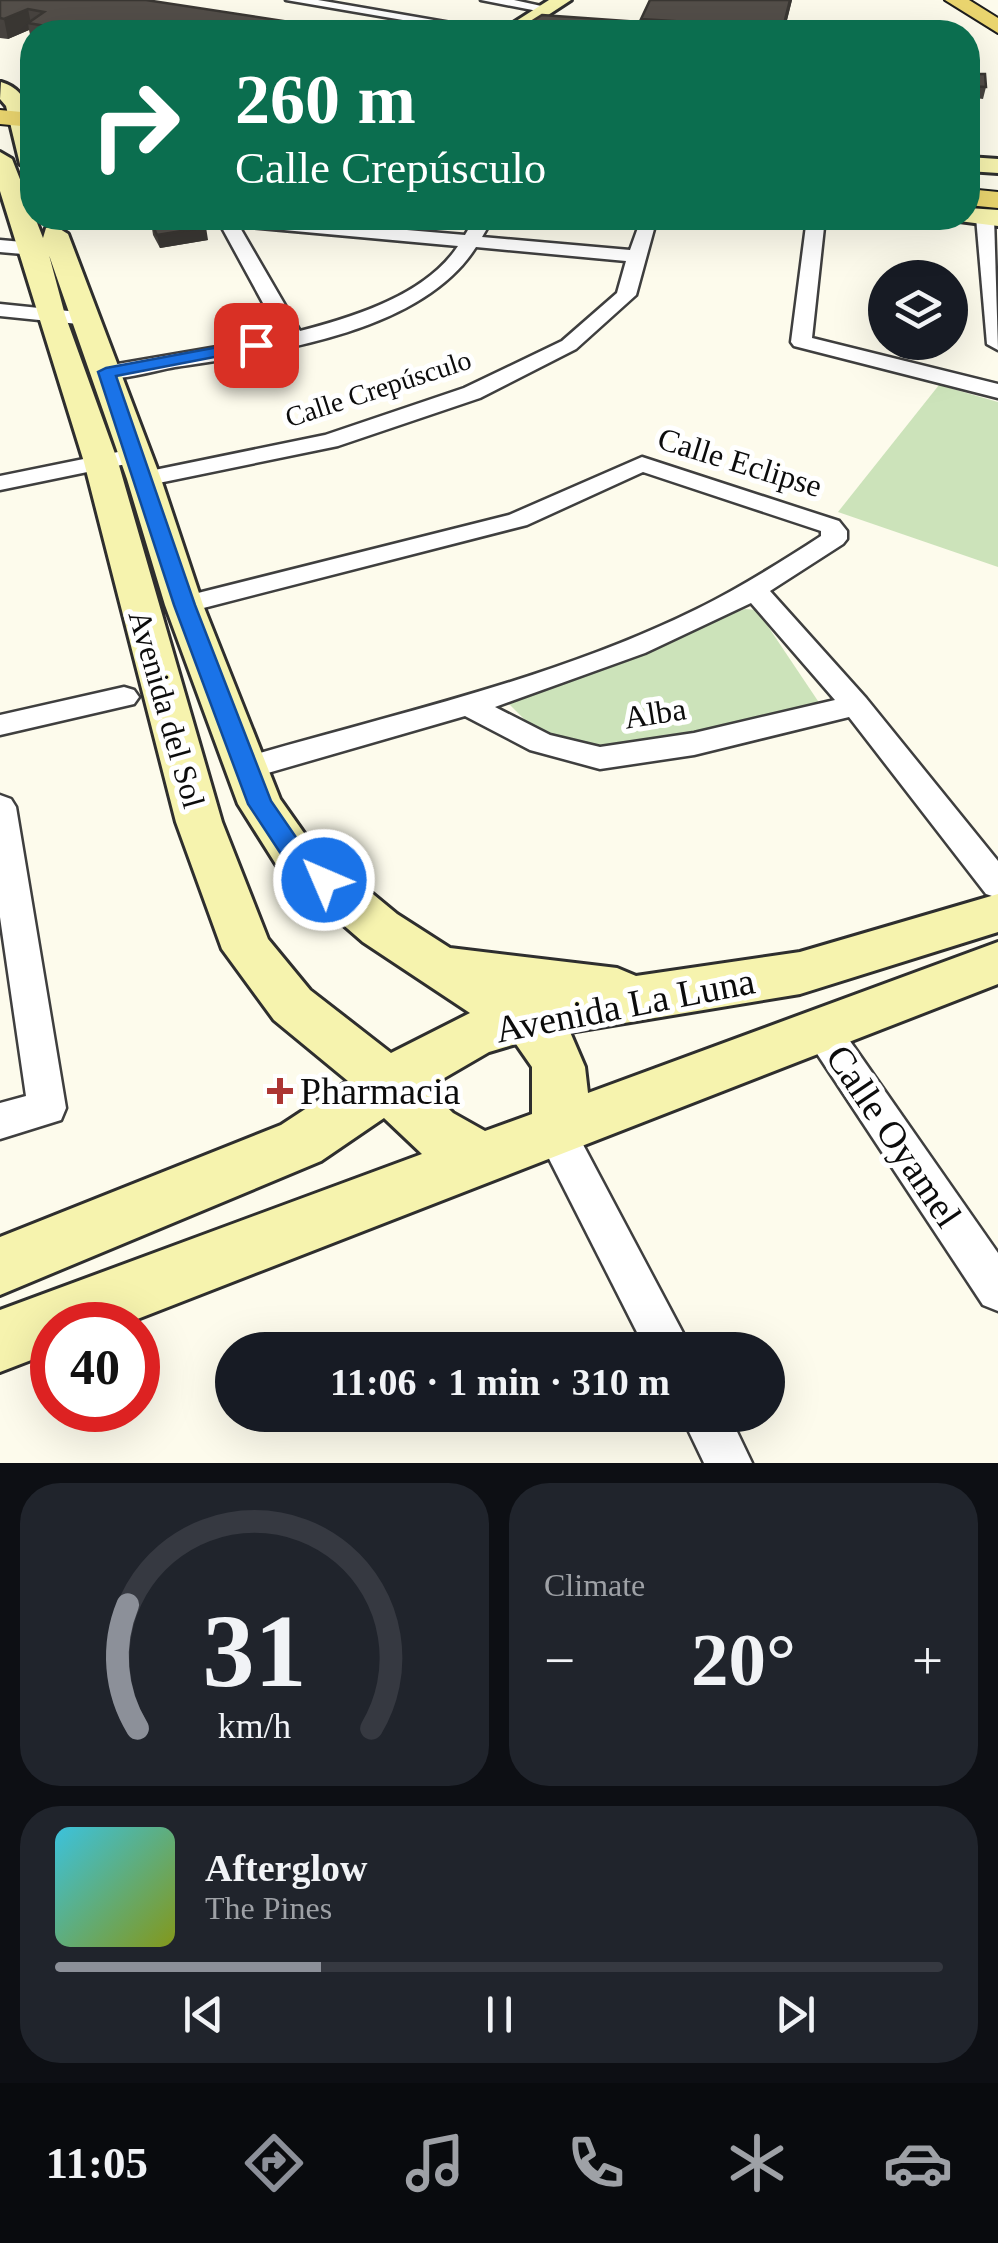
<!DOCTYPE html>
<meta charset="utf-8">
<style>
:root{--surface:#171b24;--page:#20242c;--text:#f1f3f6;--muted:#9ea1a6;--line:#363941;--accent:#8c9099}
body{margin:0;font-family:Georgia,serif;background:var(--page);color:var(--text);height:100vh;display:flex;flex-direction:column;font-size:38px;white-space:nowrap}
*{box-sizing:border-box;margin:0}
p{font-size:32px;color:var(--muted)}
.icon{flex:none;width:55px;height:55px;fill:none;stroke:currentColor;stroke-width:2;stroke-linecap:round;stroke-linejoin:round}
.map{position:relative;height:1463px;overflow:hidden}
.sheet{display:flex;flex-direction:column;gap:20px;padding:20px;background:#0d0f14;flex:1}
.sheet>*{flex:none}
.banner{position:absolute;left:20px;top:20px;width:960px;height:210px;border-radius:40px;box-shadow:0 10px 40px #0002;background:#0b6e4f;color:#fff;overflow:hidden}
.buttons{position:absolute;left:868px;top:260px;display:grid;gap:20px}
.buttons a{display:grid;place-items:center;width:100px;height:100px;border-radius:50%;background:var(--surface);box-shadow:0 10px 40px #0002;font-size:50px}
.speed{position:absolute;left:30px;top:1302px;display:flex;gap:20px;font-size:50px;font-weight:700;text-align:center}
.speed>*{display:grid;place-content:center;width:130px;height:130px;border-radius:50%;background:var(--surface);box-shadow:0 10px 40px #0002;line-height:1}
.speed .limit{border:15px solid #d22;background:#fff;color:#111}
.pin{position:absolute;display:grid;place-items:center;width:85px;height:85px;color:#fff;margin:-42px;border-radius:20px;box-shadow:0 5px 15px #0006}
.me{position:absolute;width:110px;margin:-55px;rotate:315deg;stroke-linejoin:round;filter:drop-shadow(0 0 8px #0008)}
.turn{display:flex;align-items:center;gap:35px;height:210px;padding:0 50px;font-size:45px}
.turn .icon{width:130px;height:130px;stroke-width:2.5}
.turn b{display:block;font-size:70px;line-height:85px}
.big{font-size:75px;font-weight:600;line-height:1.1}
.sheet .tile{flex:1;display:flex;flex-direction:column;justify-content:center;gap:15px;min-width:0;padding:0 35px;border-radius:40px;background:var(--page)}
.sheet .dial{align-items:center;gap:0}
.dial svg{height:260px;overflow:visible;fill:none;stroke:var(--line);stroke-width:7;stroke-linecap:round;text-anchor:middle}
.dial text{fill:var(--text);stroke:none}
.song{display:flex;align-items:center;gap:30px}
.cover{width:120px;height:120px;border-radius:15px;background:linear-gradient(135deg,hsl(190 70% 55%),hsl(70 70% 35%))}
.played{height:10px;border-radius:5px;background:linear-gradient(90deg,var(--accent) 30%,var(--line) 30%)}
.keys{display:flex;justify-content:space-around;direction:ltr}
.heat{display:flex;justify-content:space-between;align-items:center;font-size:55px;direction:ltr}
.sheet .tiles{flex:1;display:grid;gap:20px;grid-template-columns:1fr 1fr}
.tile:last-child{grid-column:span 2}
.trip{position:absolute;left:215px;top:1332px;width:570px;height:100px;border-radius:50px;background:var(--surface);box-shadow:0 10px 40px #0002;font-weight:600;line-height:100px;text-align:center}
.dock{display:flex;height:160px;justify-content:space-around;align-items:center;background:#090b0e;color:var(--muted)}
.dock .icon{width:70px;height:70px}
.dock .selected{color:var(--accent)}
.dock b{font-size:45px;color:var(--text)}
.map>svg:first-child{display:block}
</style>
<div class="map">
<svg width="998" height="1463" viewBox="0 0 998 1463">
<rect width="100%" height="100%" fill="#fdfbec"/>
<g fill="#cce3ba">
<polygon points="939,385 998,402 998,567 838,512"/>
<polygon points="745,609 757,610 822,707 601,754 544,739 504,699"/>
</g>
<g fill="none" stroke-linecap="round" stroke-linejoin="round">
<defs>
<g id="street">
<polygon points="286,0 318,0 503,32 473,32"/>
<polygon points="481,0 514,0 555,9 548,13"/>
<polygon points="985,212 994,217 998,350 987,344 976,217"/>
<path d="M 226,218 L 267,218 L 465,235 L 475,218 L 493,218 L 482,237 L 630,250 L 639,225 L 645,223 L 654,229 L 636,295 L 576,349 L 480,398 L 338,446 L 144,486 L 135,484 L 132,479 L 135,474 L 325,435 L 464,388 L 562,341 L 617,293 L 626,261 L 476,247 C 421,334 269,353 175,367 C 152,371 120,382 98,377 L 95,372 L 98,367 L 106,366 L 281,336 L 220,224 ZM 239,226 L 458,246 C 426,295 354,317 300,331 Z"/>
<polygon points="807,218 825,218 812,338 998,384 998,398 794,346 791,342"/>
<polygon points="0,240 57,245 66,251 57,257 0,252"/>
<polygon points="0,304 88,313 98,319 88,325 0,316"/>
<polygon points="123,451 135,458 131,463 0,490 0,476"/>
<path d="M 642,457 L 839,521 L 847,531 L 847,539 L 843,544 L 770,591 L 866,698 L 998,861 L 998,898 L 986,894 L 849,717 L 694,755 L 600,769 L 530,750 L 465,716 L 247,779 L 236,776 L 232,768 L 236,760 C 391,714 551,681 697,609 C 740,588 781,562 821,536 L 821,531 L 643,472 L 527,525 L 184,613 L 170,605 L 174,599 L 509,515 ZM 751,603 L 835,700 L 694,733 L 600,747 L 550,735 L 495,707 L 645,653 Z"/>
<polygon points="124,687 134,690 139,697 134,704 0,735 0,715"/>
<polygon points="0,795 11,799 16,807 66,1108 61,1120 0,1139 0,1103 26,1096 0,917"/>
<polygon points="823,1016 836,1021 998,1253 998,1311 983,1305 810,1043 805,1032 810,1021"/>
<polygon points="556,1115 570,1120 692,1350 646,1350 536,1133 542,1120"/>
<polygon points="681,1415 729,1415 752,1463 704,1463"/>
</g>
<g id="secondary">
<polygon points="549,0 571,0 522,32 499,32"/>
<path d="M 1,82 C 39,93 32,139 32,171 L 20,164 L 6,106 L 0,99 Z"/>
<path d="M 0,152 L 12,159 L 43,238 L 46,228 L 55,226 L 68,234 L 161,479 L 203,605 L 280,799 L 311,843 L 397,914 L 450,948 L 617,968 L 636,976 L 800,952 L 998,894 L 998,932 L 800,994 L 570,1032 L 585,1067 L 588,1093 L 998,942 L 998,984 L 122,1325 L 52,1325 L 52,1352 L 0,1372 L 0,1310 L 422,1154 L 384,1118 L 321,1161 L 0,1295 L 0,1237 L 281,1125 L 348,1081 L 274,1020 L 222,949 L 176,822 L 84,462 L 0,191 ZM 49,255 L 127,479 L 165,605 L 238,804 L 279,869 L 363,942 L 470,1013 L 391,1053 L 310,990 L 268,939 L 222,822 L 118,462 L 65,315 ZM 516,1044 L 532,1067 L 532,1114 L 485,1131 L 453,1113 L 427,1088 L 489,1052 Z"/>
<polygon points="968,157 998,159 998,173 968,171"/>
<polygon points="968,208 998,210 998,226 959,221 956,218 968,218"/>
</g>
<g id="primary">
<polygon points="945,0 969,0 998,18 998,33"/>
<polygon points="0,110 32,113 32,127 0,124"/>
<polygon points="968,189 998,192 998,208 968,205"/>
</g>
</defs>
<use href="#street" stroke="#3f3f3f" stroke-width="5"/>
<use href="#secondary" stroke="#2e2e2e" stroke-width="6"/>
<use href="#primary" stroke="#1d1d1d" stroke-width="4"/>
<use href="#street" fill="#fff" fill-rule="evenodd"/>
<use href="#secondary" fill="#f6f3ae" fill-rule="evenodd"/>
<use href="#primary" fill="#ead56f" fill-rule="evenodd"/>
</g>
<g fill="#47433f">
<polygon points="0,0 355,32 32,32 32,44 29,30 8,39 0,38"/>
<polygon points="650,0 792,0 784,32 515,32 641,22"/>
<polygon points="968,74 986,87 983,99 968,97"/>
<polygon points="151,222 208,240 160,248 153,235"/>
</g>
<g fill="#3a3733">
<polygon points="790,0 792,0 784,32 783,32"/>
<polygon points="28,9 31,24 28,23 29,30 8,39 4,19"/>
<polygon points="206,227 208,240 160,248 157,235"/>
</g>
<g fill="#534e49" stroke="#3a3733" stroke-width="2.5">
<polygon points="0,0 146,0 355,32 81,32 28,23 44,12 28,9 4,19 0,18"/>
<polygon points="650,0 790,0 783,28 641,19"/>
<polygon points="542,15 782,32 515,32"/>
<polygon points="968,74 985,74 986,87 968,86"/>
<polygon points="182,218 200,218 206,227 157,235 151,222"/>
</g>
<polygon fill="#1a73e8" stroke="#114b97" stroke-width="2.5" points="256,340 264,345 261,348 116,376 195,605 271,801 304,849 336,880 332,887 324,890 287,863 248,804 174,605 98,372 106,368"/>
<path fill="#ac3533" stroke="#fff" stroke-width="4" d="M275 1076h10v10h10v10h-10v10h-10v-10h-10v-10h10z"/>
<g text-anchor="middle" stroke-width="10" stroke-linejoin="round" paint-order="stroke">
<g font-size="28" fill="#0c0c0c" stroke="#fff">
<text transform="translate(378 388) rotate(-18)" y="10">Calle Crepúsculo</text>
</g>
<g font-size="32" fill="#0c0c0c" stroke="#fff">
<text transform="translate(740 462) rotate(17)" y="11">Calle Eclipse</text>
<text transform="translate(167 709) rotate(74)" y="11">Avenida del Sol</text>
<text transform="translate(655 713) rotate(-9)" y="11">Alba</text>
</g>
<g font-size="38" fill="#0c0c0c" stroke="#fff">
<text transform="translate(625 1005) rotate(-11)" y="13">Avenida La Luna</text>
<text transform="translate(894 1136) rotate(56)" y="13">Calle Oyamel</text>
</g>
<g font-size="38" fill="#0c0c0c" stroke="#fff" text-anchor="start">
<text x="300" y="1104">Pharmacia</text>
</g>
</g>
</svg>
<div class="buttons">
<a><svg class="icon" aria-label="layers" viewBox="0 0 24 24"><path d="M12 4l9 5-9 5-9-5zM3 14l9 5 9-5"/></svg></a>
</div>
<div class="speed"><div class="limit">40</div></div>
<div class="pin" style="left:256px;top:345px;background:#d93025"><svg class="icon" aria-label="arrive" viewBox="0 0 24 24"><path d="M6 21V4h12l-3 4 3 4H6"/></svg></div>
<svg class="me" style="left:324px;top:880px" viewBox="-20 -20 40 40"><circle r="17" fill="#1a73e8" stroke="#fff" stroke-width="3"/><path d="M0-11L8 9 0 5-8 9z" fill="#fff"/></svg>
<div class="trip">11:06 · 1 min · 310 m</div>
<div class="banner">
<div class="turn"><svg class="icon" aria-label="right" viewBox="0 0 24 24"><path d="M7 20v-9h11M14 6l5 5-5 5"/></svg><div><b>260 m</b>Calle Crepúsculo</div></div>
</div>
</div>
<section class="sheet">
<div class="tiles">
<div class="tile dial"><svg viewBox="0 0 100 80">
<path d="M14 69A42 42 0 1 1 86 69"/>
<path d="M14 69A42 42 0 0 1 11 31" stroke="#8c9099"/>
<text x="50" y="56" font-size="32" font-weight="700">31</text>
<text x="50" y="72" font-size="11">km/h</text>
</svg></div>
<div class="tile"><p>Climate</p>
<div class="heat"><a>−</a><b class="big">20°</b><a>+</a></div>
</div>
<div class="tile">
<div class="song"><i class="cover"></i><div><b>Afterglow</b><p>The Pines</p></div></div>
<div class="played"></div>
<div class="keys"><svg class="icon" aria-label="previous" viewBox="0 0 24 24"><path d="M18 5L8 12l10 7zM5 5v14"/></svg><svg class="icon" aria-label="pause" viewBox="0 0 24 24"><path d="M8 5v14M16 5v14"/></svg><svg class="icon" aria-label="next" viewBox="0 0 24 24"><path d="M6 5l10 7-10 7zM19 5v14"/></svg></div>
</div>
</div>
</section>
<nav class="dock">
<b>11:05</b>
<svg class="icon selected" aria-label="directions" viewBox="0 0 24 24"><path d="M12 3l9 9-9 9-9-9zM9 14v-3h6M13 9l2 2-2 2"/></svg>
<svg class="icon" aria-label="music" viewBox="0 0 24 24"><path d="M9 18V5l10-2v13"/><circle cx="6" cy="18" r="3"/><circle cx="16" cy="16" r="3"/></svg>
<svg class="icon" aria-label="phone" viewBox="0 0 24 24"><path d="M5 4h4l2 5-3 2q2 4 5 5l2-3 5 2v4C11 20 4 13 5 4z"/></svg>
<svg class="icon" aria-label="climate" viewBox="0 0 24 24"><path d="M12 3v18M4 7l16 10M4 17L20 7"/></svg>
<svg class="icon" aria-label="car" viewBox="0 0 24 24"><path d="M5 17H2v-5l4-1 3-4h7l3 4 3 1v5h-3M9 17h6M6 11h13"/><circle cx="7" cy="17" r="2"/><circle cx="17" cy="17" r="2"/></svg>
</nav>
